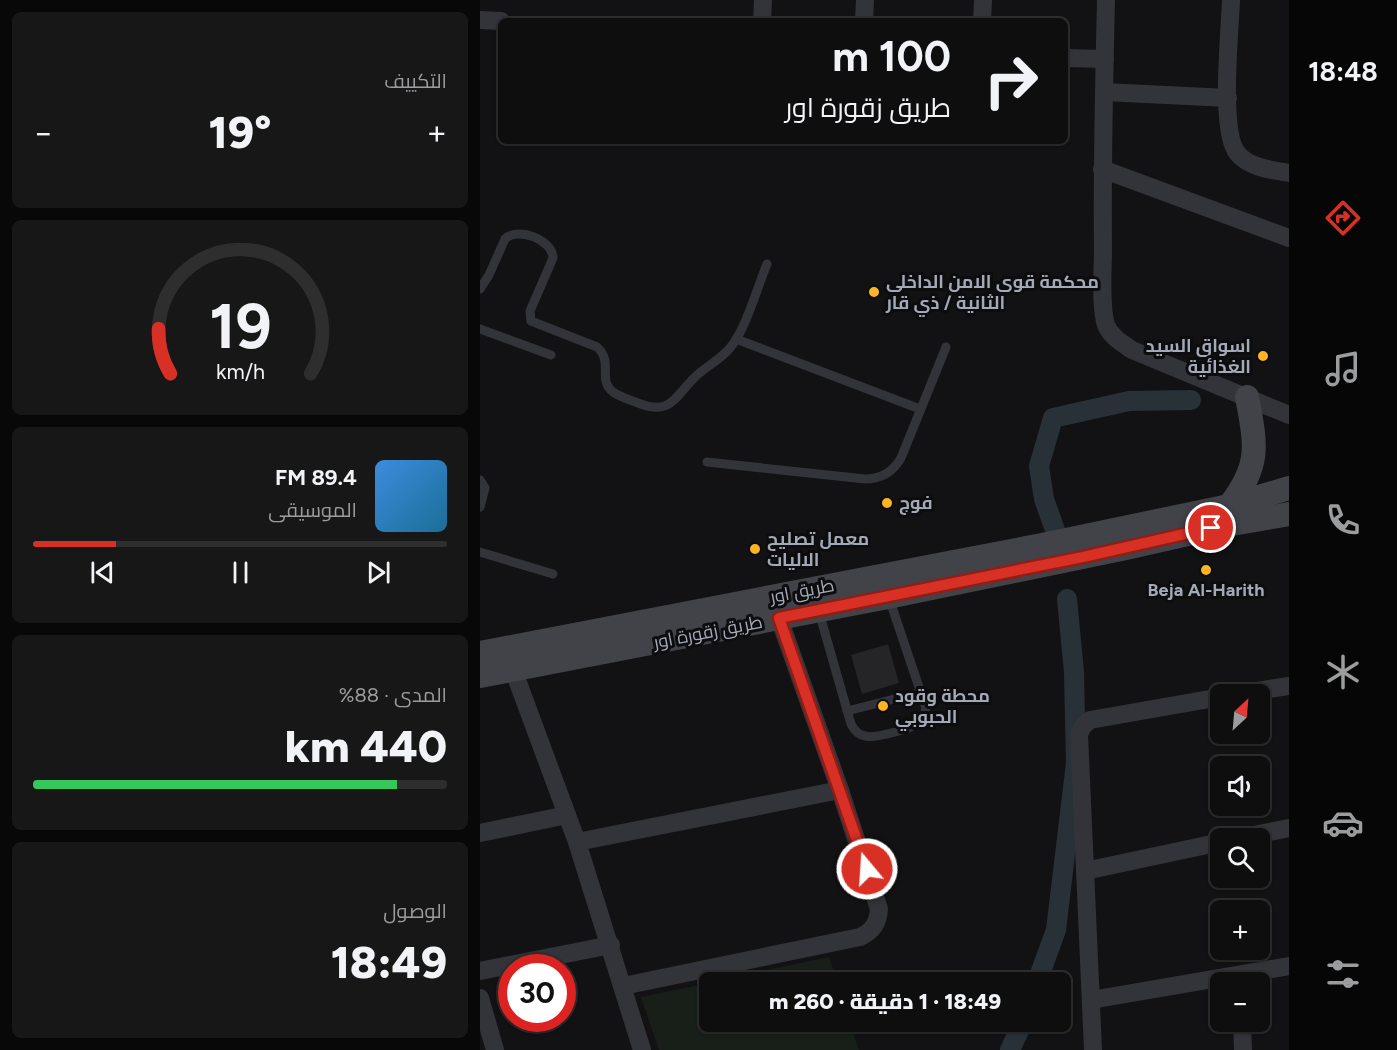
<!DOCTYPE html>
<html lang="ar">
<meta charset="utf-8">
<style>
:root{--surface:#0e0e0f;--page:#171718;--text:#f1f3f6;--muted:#9b9c9e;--line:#2e2e2f;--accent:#d93025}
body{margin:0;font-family:Figtree,Cairo,sans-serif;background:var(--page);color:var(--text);direction:rtl;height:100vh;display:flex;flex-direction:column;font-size:22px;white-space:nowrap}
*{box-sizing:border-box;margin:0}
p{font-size:20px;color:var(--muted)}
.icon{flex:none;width:33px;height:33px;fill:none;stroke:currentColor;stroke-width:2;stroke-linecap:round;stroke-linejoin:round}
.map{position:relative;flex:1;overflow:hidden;direction:ltr}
.panel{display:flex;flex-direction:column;gap:12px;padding:12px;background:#080808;width:480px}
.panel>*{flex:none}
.guide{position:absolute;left:18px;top:18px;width:570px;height:126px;border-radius:9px;box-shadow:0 2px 4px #0004,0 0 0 2px var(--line);direction:rtl;background:#0e0e0f;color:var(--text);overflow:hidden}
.needle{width:39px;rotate:26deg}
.controls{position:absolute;left:730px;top:684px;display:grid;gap:12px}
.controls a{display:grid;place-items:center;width:60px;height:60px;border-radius:9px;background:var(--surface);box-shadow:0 2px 4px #0004,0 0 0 2px var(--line);font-size:30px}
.speed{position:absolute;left:18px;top:954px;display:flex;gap:12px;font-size:30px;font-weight:700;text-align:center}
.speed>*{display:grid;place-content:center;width:78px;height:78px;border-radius:50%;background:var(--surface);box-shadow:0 2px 4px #0004,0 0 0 2px var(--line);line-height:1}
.speed .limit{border:9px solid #d22;background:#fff;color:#111}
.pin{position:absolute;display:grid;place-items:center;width:51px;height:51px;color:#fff;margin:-26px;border:3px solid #fff;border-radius:50%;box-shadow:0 2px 6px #0007}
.me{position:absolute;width:66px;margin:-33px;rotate:342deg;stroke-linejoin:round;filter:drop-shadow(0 0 4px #0008)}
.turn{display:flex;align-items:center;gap:21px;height:126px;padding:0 18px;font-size:27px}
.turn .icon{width:78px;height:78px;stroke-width:2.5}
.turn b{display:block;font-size:42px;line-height:51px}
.big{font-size:45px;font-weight:800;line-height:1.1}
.panel .widget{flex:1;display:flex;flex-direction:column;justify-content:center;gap:9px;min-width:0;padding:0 21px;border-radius:9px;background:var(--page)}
.panel .dial{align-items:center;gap:0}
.dial svg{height:156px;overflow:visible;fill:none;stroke:var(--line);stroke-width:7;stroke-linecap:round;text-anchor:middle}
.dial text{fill:var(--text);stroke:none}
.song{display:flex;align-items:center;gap:18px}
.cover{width:72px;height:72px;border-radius:9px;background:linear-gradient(135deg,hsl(210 70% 55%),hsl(200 70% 35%))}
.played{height:6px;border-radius:3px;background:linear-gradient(90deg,var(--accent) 20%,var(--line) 20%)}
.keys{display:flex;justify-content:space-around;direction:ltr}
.heat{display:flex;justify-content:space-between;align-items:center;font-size:33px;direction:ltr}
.charge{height:9px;border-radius:4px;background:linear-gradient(90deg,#34c759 88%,var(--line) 0)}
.trip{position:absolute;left:219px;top:972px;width:372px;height:60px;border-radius:9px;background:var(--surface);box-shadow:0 2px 4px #0004,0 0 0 2px var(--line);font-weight:800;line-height:60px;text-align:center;direction:rtl}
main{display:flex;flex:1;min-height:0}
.dock{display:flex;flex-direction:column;width:108px;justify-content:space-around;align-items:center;background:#060606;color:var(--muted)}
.dock .icon{width:42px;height:42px}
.dock .current{color:var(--accent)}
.dock b{font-size:27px;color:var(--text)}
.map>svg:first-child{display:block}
</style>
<main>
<nav class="dock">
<b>18:48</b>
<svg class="icon current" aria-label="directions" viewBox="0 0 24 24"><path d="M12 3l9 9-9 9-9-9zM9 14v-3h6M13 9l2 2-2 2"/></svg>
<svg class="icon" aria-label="music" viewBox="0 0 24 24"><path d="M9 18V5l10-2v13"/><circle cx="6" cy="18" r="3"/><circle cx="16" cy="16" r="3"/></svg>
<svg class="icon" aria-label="phone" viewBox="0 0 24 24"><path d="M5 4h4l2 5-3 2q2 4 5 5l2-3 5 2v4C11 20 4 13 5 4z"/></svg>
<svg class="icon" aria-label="climate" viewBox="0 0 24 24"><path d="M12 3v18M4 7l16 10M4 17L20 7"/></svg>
<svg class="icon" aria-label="car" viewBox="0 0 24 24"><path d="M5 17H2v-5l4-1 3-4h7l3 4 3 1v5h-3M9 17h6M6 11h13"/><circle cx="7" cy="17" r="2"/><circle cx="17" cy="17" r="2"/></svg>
<svg class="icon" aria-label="filters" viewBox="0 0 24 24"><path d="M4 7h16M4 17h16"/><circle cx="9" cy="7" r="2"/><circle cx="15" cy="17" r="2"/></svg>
</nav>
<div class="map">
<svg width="809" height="1050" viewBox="0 0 809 1050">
<rect width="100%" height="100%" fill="#121214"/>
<g fill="#181f19">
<polygon points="349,957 357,982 231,982"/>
<polygon points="229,983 230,1022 370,1022 379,1050 179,1050 161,997"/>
</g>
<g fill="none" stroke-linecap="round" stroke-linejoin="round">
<g stroke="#283138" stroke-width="20">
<polyline points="575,530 564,499 559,466 573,418 649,401 711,400"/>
<polyline points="557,982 576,930 596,763 594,672 587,599"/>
<polyline points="530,1050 543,1022"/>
</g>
</g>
<polygon fill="#252528" points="408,644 419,683 382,694 371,655"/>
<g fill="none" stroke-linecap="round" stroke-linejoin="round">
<g stroke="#333439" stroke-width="9">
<path d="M 0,289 L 9,275 L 25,239 C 38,226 73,240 73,258 L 50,311 L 51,321 L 117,347 C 134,362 117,380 133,392 C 140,397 150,400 158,403 C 190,416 194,398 214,378 C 225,367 240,360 250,348 C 266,329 277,288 287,264"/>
<polyline points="0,329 71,355"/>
<polyline points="256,339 440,409"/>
<path d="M 227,462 L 385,479 C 401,479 413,472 421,458 L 466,347"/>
<polyline points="0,480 5,488 0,507"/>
<polyline points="0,552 73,574"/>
<path d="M 339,612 L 371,724 C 374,730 379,735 385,736 C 394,739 435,728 441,721 C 444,718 445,713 446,708 L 409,598"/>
<polyline points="367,711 442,692"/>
</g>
<g stroke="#333439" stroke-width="18">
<path d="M 626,0 C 624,82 622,165 623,247 C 623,268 620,306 626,325 C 631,337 642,343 652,350 L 809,415"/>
<path d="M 751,0 C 750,31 739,133 758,154 C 770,168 792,170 809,173"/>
<polyline points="0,20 21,21"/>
<polyline points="282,21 283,0"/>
<polyline points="384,21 385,0"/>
<polyline points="502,21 503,0"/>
<polyline points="585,58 625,59"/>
<polyline points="624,92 748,98"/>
<polyline points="622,169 809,238"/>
<polyline points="33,669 97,842 162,1050"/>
<polyline points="758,694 809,686"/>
<polyline points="0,833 87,815"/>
<polyline points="759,838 809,828"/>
<polyline points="97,842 360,790"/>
<polyline points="605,871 741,842"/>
<polyline points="0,971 131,945"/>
<path d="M 143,986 L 380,937 C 393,931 398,923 399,909 L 360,790 L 299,618"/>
<polyline points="0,998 15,1050"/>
<polyline points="611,1000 809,966"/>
<polyline points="762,1022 763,1050"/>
<polyline points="613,1050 599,734 603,726 610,720 741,697"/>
</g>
<g stroke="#414349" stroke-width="24">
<path d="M 750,511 L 749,506 C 781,465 776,445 767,397"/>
<polyline points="0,653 562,545 749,506 809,488"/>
<polyline points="0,676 408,597 646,548 752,524 809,514"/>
</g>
</g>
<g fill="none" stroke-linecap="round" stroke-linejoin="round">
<defs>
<polyline id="route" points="387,869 299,618 603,557 731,528"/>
</defs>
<use href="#route" stroke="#8d1f18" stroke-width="15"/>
<use href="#route" stroke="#d93025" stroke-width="10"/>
</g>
<g fill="#feb321" stroke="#0d0d0f" stroke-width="2">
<circle cx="394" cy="292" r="6"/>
<circle cx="783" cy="356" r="6"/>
<circle cx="407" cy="503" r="6"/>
<circle cx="275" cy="549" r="6"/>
<circle cx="726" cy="570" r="6"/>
<circle cx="403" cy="706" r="6"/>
</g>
<g text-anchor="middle" stroke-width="6" stroke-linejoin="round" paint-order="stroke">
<g font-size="18" font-weight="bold" fill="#a3a9b6" stroke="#0d0d0f" text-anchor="start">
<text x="406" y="288">محكمة قوى الامن الداخلي<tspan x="406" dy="21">الثانية / ذي قار</tspan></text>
<text x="771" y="352" text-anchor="end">اسواق السيد<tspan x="771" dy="21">الغذائية</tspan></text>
<text x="419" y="509">فوج</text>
<text x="287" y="545">معمل تصليح<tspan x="287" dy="21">الاليات</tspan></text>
<text x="726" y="596" text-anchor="middle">Beja Al-Harith</text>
<text x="415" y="702">محطة وقود<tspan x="415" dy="21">الحبوبي</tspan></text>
</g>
<g font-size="18" fill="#a3a9b6" stroke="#0d0d0f">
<text transform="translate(322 591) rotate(-11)" y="6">طريق اور</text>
<text transform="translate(228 632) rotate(-11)" y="6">طريق زقورة اور</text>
</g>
</g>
</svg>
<div class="controls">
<a><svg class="needle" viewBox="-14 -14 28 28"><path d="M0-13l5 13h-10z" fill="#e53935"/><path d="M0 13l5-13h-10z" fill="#9b9c9e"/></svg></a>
<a><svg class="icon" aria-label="sound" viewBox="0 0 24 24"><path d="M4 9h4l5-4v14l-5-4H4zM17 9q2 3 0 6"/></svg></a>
<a><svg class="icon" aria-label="search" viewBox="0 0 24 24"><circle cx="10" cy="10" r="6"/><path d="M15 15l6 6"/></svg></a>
<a>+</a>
<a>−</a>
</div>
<div class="speed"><div class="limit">30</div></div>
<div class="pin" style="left:731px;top:528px;background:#d93025"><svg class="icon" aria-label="arrive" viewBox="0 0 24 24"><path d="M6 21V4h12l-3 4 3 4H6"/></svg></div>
<svg class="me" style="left:387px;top:869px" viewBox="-20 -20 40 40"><circle r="17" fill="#d93025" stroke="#fff" stroke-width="3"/><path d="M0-11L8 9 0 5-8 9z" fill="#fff"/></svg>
<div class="trip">18:49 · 1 دقيقة · 260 m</div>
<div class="guide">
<div class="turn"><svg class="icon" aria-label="right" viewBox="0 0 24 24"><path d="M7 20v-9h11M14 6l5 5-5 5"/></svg><div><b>100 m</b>طريق زقورة اور</div></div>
</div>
</div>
<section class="panel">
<div class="widget"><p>التكييف</p>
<div class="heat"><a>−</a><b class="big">19°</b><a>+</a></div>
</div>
<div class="widget dial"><svg viewBox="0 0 100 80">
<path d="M14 69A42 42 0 1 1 86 69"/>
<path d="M14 69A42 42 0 0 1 8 46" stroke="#d93025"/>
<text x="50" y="56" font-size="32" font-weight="700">19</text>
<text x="50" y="72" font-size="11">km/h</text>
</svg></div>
<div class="widget">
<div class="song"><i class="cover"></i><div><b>89.4 FM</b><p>الموسيقى</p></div></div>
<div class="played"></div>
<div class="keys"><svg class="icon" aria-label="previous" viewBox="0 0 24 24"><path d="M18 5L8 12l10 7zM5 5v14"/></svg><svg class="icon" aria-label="pause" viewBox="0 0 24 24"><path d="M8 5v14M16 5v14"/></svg><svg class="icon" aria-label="next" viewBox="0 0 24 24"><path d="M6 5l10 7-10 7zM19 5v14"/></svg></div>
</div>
<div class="widget"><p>المدى · 88%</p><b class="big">440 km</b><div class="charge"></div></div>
<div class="widget"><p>الوصول</p><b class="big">18:49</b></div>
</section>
</main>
